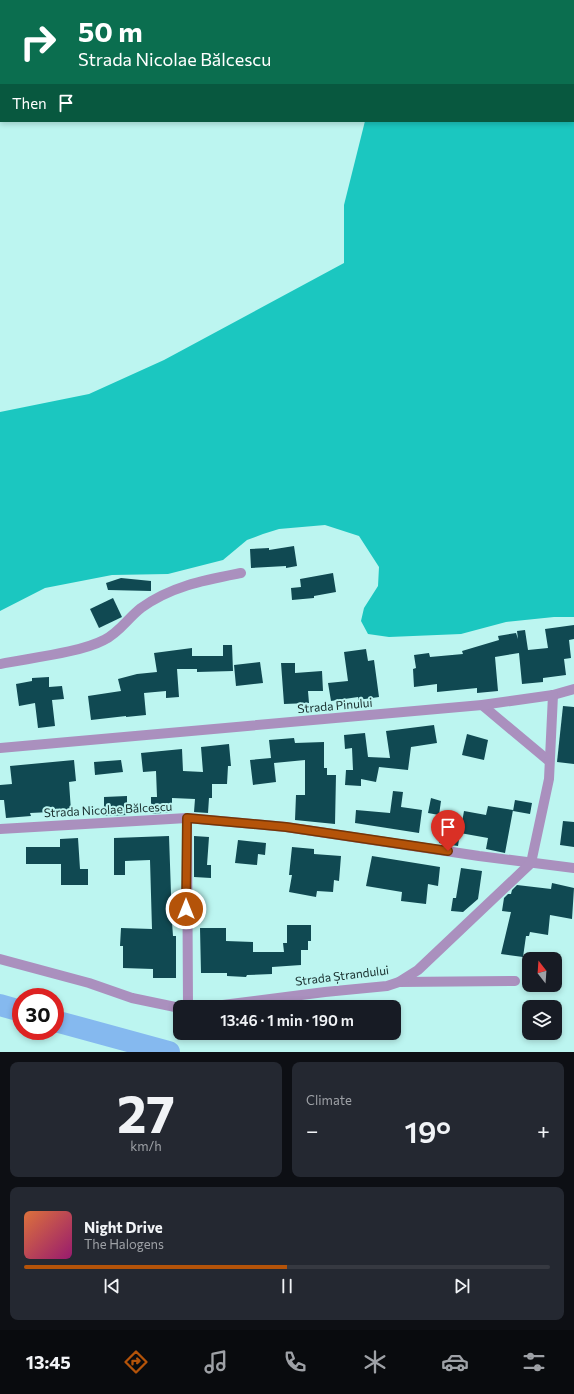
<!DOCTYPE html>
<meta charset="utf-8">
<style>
:root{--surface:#171b24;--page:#242831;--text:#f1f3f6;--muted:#9ea1a6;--line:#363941;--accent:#b45309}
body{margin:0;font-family:Commissioner,sans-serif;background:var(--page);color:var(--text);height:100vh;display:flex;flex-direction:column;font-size:15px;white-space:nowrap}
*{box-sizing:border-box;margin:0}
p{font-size:13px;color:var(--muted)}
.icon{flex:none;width:22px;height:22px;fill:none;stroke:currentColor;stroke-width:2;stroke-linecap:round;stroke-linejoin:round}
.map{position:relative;height:1052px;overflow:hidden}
.drawer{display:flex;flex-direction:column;gap:10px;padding:10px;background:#0d0f14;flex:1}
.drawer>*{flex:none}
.guide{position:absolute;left:0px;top:0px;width:574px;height:122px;box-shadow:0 2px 6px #0003;background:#0b6e4f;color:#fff;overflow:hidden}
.needle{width:26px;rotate:343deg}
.fabs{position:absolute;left:522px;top:952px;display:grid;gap:8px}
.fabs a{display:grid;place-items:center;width:40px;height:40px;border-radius:8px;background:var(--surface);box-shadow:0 2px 6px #0003;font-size:20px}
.speed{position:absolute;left:12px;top:988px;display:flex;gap:8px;font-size:20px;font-weight:700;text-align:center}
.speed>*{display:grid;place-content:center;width:52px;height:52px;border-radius:50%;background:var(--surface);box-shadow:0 2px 6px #0003;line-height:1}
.speed .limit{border:6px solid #d22;background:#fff;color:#111}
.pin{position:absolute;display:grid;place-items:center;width:34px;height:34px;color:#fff;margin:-41px -17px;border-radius:50% 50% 50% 0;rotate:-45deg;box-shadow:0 0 4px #0007}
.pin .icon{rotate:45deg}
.me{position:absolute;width:44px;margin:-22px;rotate:0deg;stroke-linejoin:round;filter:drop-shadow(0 0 3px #0008)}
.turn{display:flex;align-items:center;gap:14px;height:84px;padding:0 12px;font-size:18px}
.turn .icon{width:52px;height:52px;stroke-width:2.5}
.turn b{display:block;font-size:28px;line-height:34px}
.then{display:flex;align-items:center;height:38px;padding:0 12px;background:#0003;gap:8px;font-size:15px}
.big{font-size:30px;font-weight:600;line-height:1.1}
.drawer .widget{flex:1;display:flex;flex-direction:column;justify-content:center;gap:6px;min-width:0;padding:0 14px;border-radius:8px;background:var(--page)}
.drawer .dial{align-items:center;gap:0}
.dial b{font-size:52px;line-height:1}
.song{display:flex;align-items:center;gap:12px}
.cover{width:48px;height:48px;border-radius:6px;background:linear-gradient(135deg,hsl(20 70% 55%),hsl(320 70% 35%))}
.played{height:4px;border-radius:2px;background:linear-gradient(90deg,var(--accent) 50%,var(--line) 50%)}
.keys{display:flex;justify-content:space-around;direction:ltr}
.heat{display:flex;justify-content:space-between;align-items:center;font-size:22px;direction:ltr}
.drawer .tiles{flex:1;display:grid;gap:10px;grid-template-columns:1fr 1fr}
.widget:last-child{grid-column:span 2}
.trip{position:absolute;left:173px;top:1000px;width:228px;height:40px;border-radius:8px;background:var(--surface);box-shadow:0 2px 6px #0003;font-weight:600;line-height:40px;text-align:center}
.tab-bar{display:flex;height:64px;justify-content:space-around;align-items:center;background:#090b0e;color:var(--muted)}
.tab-bar .icon{width:28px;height:28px}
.tab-bar .selected{color:var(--accent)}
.tab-bar b{font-size:18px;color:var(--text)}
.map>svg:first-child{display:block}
</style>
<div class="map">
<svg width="574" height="1052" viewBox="0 0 574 1052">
<rect width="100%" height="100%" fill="#bcf5f0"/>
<g fill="#1bc7c0">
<polygon points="201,0 272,0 271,1"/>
<polygon points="550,0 574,0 574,617 554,617 506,622 461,634 389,637 368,634 361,621 364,608 378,586 379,567 359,536 325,525 279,529 263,534 247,540 223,560 168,574 112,575 45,588 0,611 0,412 89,394 164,360 344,263 344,205 365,121 573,121 573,1 547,1"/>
</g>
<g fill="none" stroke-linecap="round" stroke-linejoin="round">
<g stroke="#85b9ef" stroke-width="22">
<polyline points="0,1005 21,1011"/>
<polyline points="55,1021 169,1052"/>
</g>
</g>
<g fill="#104952">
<polygon points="294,546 297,566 286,568 286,566 251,568 250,549 269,548 269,550"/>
<polygon points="333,573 336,592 314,596 314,598 292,600 291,588 301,587 300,579"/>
<polygon points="121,578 151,581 151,591 108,590 106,583"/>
<polygon points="113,598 122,617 99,628 90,609"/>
<polygon points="574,625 574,639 569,640 571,658 564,659 566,675 543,678 543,682 522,684 519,653 495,657 498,691 477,693 477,688 437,692 437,684 414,687 413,669 416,668 414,655 429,653 430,657 463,654 462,651 499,640 498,636 516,633 518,639 517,631 525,630 528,650 548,648 545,629"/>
<polygon points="223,645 232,645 233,671 197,672 197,669 177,669 179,697 166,698 166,691 144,693 146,715 126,717 126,716 91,720 88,696 121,691 118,679 137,674 157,672 154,653 192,648 192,656 223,656"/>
<polygon points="366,649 368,661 374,660 379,697 358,700 358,697 331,701 328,683 348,681 344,652"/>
<polygon points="260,662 263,683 236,686 234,665"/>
<polygon points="281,663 295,663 295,673 322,671 323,691 308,691 309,703 284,704"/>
<polygon points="49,677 49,687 62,686 64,699 52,700 55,726 38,728 35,703 19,706 16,684 32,681 32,678"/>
<polygon points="563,706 574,707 574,764 557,762"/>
<polygon points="434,725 437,743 411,747 408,770 379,767 376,782 361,779 361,786 345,785 346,770 353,770 352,748 345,749 344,735 365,733 368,757 390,758 386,731"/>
<polygon points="467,734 488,740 484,760 462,755"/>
<polygon points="294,738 295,743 324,742 324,768 327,768 327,775 336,775 335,824 295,820 296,795 305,795 305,760 274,763 276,782 253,785 250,760 271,758 269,740"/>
<polygon points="229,744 231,766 228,766 227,784 212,784 212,798 209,798 208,813 194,812 195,799 172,798 172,812 151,814 151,797 157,797 156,771 143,772 141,753 182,749 183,771 203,772 201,747"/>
<polygon points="74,760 76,781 69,782 71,811 30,813 31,816 6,818 4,800 0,800 0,785 12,784 10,766"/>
<polygon points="121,760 123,772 95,775 94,762"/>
<polygon points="393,791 403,792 401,807 422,810 419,833 355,823 356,810 390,813"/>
<polygon points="127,796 127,815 104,816 104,797"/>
<polygon points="431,798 441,801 439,815 428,813"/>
<polygon points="515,800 532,803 530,814 513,811"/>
<polygon points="488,806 513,810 505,853 486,849 488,838 460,833 458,846 439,843 442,822 461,825 461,828 464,811 486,815"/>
<polygon points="563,821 574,822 574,847 560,845"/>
<polygon points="169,836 172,922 173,936 176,936 176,978 153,978 153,969 123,968 123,946 120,946 121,928 152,929 150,860 125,861 125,875 114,875 114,838"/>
<polygon points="194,836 209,837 207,865 211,865 211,878 194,877"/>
<polygon points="78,838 80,869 88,869 88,885 61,885 61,864 26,864 26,847 60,847 60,839"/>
<polygon points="238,840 266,843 265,855 258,854 257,865 235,863"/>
<polygon points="292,847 314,849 314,854 341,856 339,881 334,880 333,892 317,891 316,897 289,892 292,875 289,875"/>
<polygon points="372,856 440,867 438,886 428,884 426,904 401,901 402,892 366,886"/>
<polygon points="461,868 482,871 478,899 463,912 451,911 453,898 456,898"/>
<polygon points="552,883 574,888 572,919 550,915 548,935 530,932 529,936 526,936 523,957 501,954 511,912 502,911 504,898 508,894 511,894 512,890 517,885 551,889"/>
<polygon points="287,925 311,925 311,941 308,941 308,950 301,950 301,965 272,967 272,974 247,975 246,977 227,976 227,973 201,973 200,928 226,928 226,941 253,942 253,952 284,952 283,943 287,943"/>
</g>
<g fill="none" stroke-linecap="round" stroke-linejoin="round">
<g stroke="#aa90be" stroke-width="10">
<path d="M 0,664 C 29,658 79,653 104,640 C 119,633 128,618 141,608 C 171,586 205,580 241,573"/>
<polyline points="482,705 549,761"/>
<polyline points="0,748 482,705 553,695 574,689"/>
<polyline points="187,818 188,1007"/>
<polyline points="0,829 187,818 286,827 479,856 574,868"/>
<polyline points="0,959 89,983 132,998 180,1008"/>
<polyline points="399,982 515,981"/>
<polyline points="207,1007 325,992 387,986 399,982 418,970 531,863 549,779 553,695"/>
</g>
</g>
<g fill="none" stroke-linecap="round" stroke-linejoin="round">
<defs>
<polyline id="route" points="186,909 187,818 286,827 448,851"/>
</defs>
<use href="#route" stroke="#753606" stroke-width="10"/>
<use href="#route" stroke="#b45309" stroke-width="7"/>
</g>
<g text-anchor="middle" stroke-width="4" stroke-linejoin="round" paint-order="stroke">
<g font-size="12" fill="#162c2b" stroke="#bcf5f0">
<text transform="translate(335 706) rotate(-5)" y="4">Strada Pinului</text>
<text transform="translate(108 810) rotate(-3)" y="4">Strada Nicolae Bălcescu</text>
<text transform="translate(342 976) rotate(-7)" y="4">Strada Ștrandului</text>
</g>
</g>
</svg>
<div class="fabs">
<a><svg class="needle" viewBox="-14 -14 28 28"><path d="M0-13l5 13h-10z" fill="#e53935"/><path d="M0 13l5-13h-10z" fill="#9ea1a6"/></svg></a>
<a><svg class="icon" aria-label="layers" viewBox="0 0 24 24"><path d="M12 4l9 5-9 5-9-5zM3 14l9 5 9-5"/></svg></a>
</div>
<div class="speed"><div class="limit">30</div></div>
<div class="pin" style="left:448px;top:851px;background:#d93025"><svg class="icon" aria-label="arrive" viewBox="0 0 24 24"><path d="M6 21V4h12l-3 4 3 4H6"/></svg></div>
<svg class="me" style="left:186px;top:909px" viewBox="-20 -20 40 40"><circle r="17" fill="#b45309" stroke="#fff" stroke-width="3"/><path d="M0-11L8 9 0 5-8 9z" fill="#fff"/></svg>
<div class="trip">13:46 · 1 min · 190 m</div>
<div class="guide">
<div class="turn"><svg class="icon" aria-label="right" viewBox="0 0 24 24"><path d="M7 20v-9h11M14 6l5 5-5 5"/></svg><div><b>50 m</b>Strada Nicolae Bălcescu</div></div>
<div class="then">Then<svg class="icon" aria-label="arrive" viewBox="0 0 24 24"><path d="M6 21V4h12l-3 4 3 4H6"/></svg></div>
</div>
</div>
<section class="drawer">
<div class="tiles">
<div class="widget dial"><b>27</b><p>km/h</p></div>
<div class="widget"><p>Climate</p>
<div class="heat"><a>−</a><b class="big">19°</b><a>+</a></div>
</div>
<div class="widget">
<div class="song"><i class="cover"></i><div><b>Night Drive</b><p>The Halogens</p></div></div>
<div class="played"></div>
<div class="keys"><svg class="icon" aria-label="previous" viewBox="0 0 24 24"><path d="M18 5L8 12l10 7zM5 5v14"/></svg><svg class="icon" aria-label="pause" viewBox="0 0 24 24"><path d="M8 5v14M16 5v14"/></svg><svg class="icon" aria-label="next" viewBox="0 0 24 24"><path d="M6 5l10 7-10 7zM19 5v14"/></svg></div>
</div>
</div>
</section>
<nav class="tab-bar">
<b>13:45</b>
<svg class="icon selected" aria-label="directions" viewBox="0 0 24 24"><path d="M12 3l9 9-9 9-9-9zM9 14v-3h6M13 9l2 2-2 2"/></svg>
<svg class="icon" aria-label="music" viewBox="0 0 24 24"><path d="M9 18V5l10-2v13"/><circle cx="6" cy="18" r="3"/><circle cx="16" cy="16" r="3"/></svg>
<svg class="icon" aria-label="phone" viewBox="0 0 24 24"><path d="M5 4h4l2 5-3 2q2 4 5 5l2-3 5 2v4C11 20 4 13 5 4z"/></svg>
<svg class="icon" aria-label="climate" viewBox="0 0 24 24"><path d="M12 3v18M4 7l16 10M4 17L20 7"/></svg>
<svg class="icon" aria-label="car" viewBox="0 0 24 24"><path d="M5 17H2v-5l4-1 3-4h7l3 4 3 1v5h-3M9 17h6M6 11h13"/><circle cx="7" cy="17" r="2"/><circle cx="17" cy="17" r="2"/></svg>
<svg class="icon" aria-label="filters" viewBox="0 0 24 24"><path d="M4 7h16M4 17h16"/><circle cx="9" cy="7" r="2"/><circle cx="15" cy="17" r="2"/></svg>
</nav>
